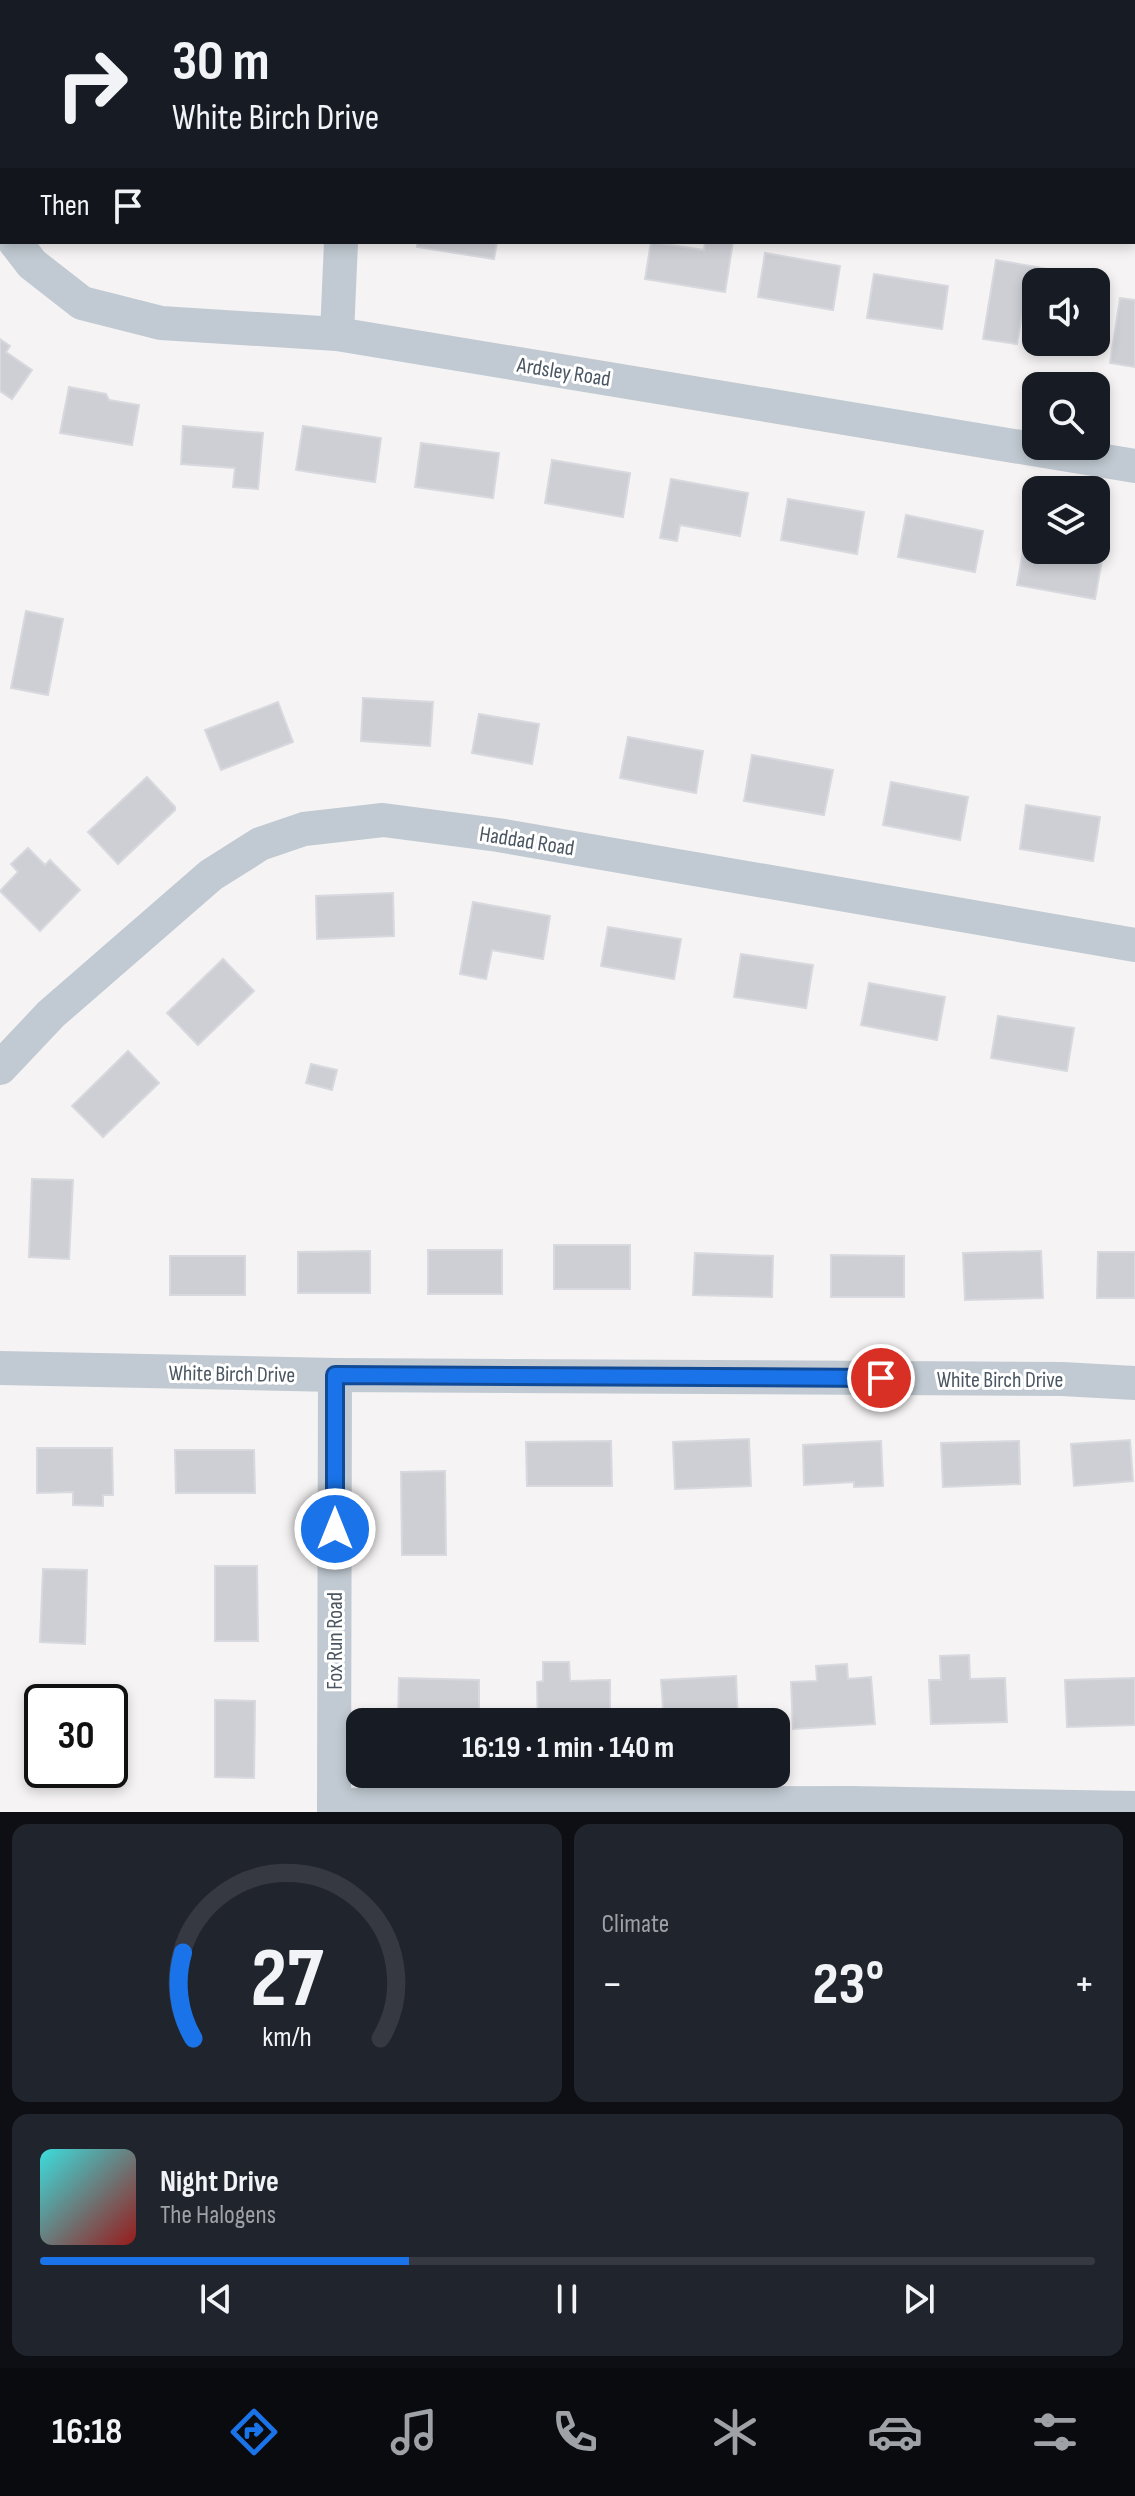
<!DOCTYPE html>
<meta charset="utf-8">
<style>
:root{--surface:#171b24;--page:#20242c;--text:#f1f3f6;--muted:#9ea1a6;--line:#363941;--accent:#1a73e8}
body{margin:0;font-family:"Sofia Sans Condensed",sans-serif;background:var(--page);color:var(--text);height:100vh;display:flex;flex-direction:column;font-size:30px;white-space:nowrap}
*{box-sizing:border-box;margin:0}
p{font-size:26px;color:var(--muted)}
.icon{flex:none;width:44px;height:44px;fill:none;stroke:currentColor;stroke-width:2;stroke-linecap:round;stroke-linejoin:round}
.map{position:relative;height:1812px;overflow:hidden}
.panel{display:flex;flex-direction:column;gap:12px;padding:12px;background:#0d0f14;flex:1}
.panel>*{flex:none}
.hud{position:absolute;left:0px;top:0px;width:1136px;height:244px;box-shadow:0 4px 12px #0003;background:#171b24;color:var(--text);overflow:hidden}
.tools{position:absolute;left:1022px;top:268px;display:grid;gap:16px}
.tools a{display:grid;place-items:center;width:88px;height:88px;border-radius:16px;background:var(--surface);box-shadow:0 4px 12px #0003;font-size:40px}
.speed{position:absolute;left:24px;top:1684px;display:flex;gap:16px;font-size:40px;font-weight:700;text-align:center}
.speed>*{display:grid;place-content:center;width:104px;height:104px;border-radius:50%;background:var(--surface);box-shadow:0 4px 12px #0003;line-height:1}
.speed .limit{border:4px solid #111;border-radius:12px;background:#fff;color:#111}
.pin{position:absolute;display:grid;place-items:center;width:68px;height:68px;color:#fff;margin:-34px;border:4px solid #fff;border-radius:50%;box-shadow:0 2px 8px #0007}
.me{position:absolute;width:88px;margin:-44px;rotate:0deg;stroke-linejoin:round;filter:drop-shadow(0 0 6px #0008)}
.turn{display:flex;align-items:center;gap:28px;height:168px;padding:0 40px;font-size:36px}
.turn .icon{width:104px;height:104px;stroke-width:2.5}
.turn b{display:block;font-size:56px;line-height:68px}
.then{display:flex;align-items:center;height:76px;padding:0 40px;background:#0003;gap:16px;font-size:30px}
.big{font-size:60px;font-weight:700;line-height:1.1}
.panel .widget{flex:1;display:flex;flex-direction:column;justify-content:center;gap:12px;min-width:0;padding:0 28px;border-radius:16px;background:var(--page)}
.panel .dial{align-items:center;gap:0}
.dial svg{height:208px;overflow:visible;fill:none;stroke:var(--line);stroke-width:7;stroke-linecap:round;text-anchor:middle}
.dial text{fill:var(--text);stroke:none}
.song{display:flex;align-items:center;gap:24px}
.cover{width:96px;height:96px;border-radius:12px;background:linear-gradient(135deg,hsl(180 70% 55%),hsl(0 70% 35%))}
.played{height:8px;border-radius:4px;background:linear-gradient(90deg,var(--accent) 35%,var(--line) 35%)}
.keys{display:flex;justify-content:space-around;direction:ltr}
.heat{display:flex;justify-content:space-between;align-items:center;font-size:44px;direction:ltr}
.panel .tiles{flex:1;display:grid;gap:12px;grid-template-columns:1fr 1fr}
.widget:last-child{grid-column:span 2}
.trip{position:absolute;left:346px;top:1708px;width:444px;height:80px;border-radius:16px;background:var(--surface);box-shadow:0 4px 12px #0003;font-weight:700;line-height:80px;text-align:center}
.menu{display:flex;height:128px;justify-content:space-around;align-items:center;background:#090b0e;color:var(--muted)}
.menu .icon{width:56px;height:56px}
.menu .current{color:var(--accent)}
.menu b{font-size:36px;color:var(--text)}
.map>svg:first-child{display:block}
</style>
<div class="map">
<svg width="1135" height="1812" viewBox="0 0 1135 1812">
<rect width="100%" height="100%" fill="#f5f3f3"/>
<g fill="#cdcfd5" stroke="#d7d9de" stroke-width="2">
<rect x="404" y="0" width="108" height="2"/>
<rect x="710" y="0" width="83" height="2"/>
<rect x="852" y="0" width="87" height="2"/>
<rect x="987" y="0" width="91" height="2"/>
<polygon points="417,242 497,242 494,259 417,247"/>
<polygon points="651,242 704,250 705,242 733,242 725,292 645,279"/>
<polygon points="765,253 840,266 833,310 758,297"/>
<polygon points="996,260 1089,276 1088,282 1036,282 1036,316 1022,314 1017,344 983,339"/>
<polygon points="874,274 948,286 942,329 867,318"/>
<polygon points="1120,298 1135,300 1135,367 1110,363"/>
<polygon points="0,339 10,346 6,352 32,370 12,399 0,391"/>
<polygon points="69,387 106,394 109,400 139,405 132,445 60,433"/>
<polygon points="183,426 263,433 258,489 233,487 235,468 181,464"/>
<polygon points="303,426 381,438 375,482 296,470"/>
<polygon points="421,443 499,453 493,498 415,487"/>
<polygon points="552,460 630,473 623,517 545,503"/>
<polygon points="671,479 748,493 740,536 680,525 677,541 660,538"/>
<polygon points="788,499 864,512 857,554 781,540"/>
<polygon points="906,515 983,531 975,572 898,557"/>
<polygon points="1025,540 1036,542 1036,550 1080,550 1103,554 1095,599 1017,585"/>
<polygon points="26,611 63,619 48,695 11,688"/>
<polygon points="363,698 433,702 430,746 361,741"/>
<polygon points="278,702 293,742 221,770 205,730"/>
<polygon points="479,714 539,724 532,764 472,753"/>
<polygon points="628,737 703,751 696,793 620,778"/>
<polygon points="752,755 833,770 824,815 744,801"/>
<polygon points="147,777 175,807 175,810 118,864 88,832"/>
<polygon points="891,782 968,797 960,840 883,825"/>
<polygon points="1026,805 1100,817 1093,861 1020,849"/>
<polygon points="28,848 45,865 50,860 80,890 40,931 0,891 18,872 11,864"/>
<polygon points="393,893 394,936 317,939 316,896"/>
<polygon points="473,902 550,916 543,959 492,950 486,979 460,974"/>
<polygon points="608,927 681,939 674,979 601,966"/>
<polygon points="741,954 813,965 806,1008 734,997"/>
<polygon points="223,959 254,991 198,1045 167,1013"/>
<polygon points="869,983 945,997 937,1040 861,1025"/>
<polygon points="998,1016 1074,1028 1067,1071 991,1058"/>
<polygon points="128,1051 159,1083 103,1137 72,1106"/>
<polygon points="311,1064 337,1070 332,1090 306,1083"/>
<polygon points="32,1179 73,1180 69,1259 29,1257"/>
<rect x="554" y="1245" width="76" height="44"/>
<rect x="428" y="1250" width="74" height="44"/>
<polygon points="370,1251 370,1293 298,1293 298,1252"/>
<polygon points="1041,1251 1043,1298 965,1300 963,1253"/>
<polygon points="1098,1252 1135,1252 1135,1298 1097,1298"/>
<polygon points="695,1253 773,1256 772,1297 693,1295"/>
<polygon points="831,1255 904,1256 904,1297 831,1297"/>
<rect x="170" y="1256" width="75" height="39"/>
<polygon points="749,1439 751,1486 675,1489 673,1442"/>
<polygon points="1130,1440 1133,1481 1074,1486 1071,1444"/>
<polygon points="611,1441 612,1486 527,1486 526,1442"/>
<polygon points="881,1441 883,1486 854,1487 854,1482 804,1485 803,1445"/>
<polygon points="1019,1441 1020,1484 943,1487 941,1443"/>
<polygon points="37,1448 112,1448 113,1495 103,1495 103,1506 73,1505 73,1492 37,1493"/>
<polygon points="175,1450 254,1450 255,1493 176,1493"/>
<polygon points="445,1471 446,1555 402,1555 401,1472"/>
<polygon points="215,1566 257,1566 258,1641 215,1641"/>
<polygon points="43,1569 87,1570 85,1644 40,1642"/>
<polygon points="969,1655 970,1679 1005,1678 1007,1722 931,1724 929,1680 941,1680 940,1656"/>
<polygon points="543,1662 569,1662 570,1681 610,1680 610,1722 538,1722 537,1682 543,1681"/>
<polygon points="847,1664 848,1679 871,1677 875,1724 793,1729 791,1682 817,1681 816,1666"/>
<polygon points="736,1676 738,1722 664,1722 661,1680"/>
<polygon points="399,1678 479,1680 479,1722 398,1721"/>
<polygon points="1135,1678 1135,1725 1067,1727 1065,1680"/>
<polygon points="41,1696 85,1697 85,1702 42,1702 42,1770 104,1770 104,1778 39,1776"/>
<polygon points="215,1700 255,1701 254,1778 215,1777"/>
</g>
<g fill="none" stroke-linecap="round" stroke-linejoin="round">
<g stroke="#c1cad2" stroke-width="34">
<polyline points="334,0 334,2"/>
<polyline points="15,242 32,264 82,303 161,323 337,334 1135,466"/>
<polyline points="337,334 341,242"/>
<polyline points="0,1068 51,1014 211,875 260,844 304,829 383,820 498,835 1135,945"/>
<polyline points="0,1368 335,1375 1062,1379 1135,1383"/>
<polyline points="334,1805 851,1803 1135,1808"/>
<polyline points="334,1812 335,1375"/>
</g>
</g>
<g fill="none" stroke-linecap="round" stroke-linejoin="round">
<defs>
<polyline id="route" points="335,1529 335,1375 881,1378"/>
</defs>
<use href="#route" stroke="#114b97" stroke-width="20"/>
<use href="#route" stroke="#1a73e8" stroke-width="14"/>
</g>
<g text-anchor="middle" stroke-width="6" stroke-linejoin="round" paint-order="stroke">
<g font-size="22" fill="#4a5661" stroke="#fff">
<text transform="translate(564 371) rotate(9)" y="8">Ardsley Road</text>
<text transform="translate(527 840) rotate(9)" y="8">Haddad Road</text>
<text transform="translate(232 1373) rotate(1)" y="8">White Birch Drive</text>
<text x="1000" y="1387">White Birch Drive</text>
<text transform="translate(334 1641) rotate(-90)" y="8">Fox Run Road</text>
</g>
</g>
</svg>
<div class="tools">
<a><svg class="icon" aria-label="sound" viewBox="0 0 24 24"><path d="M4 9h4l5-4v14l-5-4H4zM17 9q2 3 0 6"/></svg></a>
<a><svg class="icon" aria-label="search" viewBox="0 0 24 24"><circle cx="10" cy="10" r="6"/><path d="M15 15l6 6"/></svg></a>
<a><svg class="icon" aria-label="layers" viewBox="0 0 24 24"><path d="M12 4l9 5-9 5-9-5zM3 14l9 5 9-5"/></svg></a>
</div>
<div class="speed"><div class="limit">30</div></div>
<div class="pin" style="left:881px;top:1378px;background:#d93025"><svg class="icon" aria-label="arrive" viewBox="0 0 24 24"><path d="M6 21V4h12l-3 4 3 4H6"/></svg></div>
<svg class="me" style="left:335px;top:1529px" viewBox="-20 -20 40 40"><circle r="17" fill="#1a73e8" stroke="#fff" stroke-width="3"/><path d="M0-11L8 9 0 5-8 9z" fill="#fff"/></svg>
<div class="trip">16:19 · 1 min · 140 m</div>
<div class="hud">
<div class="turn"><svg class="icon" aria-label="right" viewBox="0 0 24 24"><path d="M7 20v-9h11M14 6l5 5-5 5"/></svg><div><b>30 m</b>White Birch Drive</div></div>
<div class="then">Then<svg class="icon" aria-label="arrive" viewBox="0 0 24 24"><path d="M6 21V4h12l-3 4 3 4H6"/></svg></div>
</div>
</div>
<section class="panel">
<div class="tiles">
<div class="widget dial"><svg viewBox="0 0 100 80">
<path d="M14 69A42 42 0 1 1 86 69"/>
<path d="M14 69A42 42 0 0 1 10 36" stroke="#1a73e8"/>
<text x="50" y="56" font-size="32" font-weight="700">27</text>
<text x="50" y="72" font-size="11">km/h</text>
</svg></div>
<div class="widget"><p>Climate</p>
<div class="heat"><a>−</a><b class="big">23°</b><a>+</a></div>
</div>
<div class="widget">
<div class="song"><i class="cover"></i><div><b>Night Drive</b><p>The Halogens</p></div></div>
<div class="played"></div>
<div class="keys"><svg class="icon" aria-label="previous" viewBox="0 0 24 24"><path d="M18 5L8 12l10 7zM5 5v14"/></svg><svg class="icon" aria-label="pause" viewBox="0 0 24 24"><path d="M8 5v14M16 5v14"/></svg><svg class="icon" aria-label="next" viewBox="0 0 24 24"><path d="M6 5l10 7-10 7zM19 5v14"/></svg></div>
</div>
</div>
</section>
<nav class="menu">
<b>16:18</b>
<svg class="icon current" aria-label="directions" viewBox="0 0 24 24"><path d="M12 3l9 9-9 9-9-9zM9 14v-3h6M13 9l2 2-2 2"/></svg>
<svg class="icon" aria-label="music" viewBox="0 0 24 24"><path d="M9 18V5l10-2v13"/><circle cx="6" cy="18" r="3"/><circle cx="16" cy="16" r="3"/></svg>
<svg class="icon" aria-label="phone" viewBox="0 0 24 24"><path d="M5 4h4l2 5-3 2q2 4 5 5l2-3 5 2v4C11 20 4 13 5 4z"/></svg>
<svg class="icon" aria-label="climate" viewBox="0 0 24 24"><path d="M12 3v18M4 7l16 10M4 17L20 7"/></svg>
<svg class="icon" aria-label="car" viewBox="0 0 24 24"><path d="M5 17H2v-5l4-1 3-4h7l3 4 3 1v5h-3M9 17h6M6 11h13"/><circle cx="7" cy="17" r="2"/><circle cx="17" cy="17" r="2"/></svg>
<svg class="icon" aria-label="filters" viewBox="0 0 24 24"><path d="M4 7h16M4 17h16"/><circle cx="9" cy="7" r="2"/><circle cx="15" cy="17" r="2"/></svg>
</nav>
